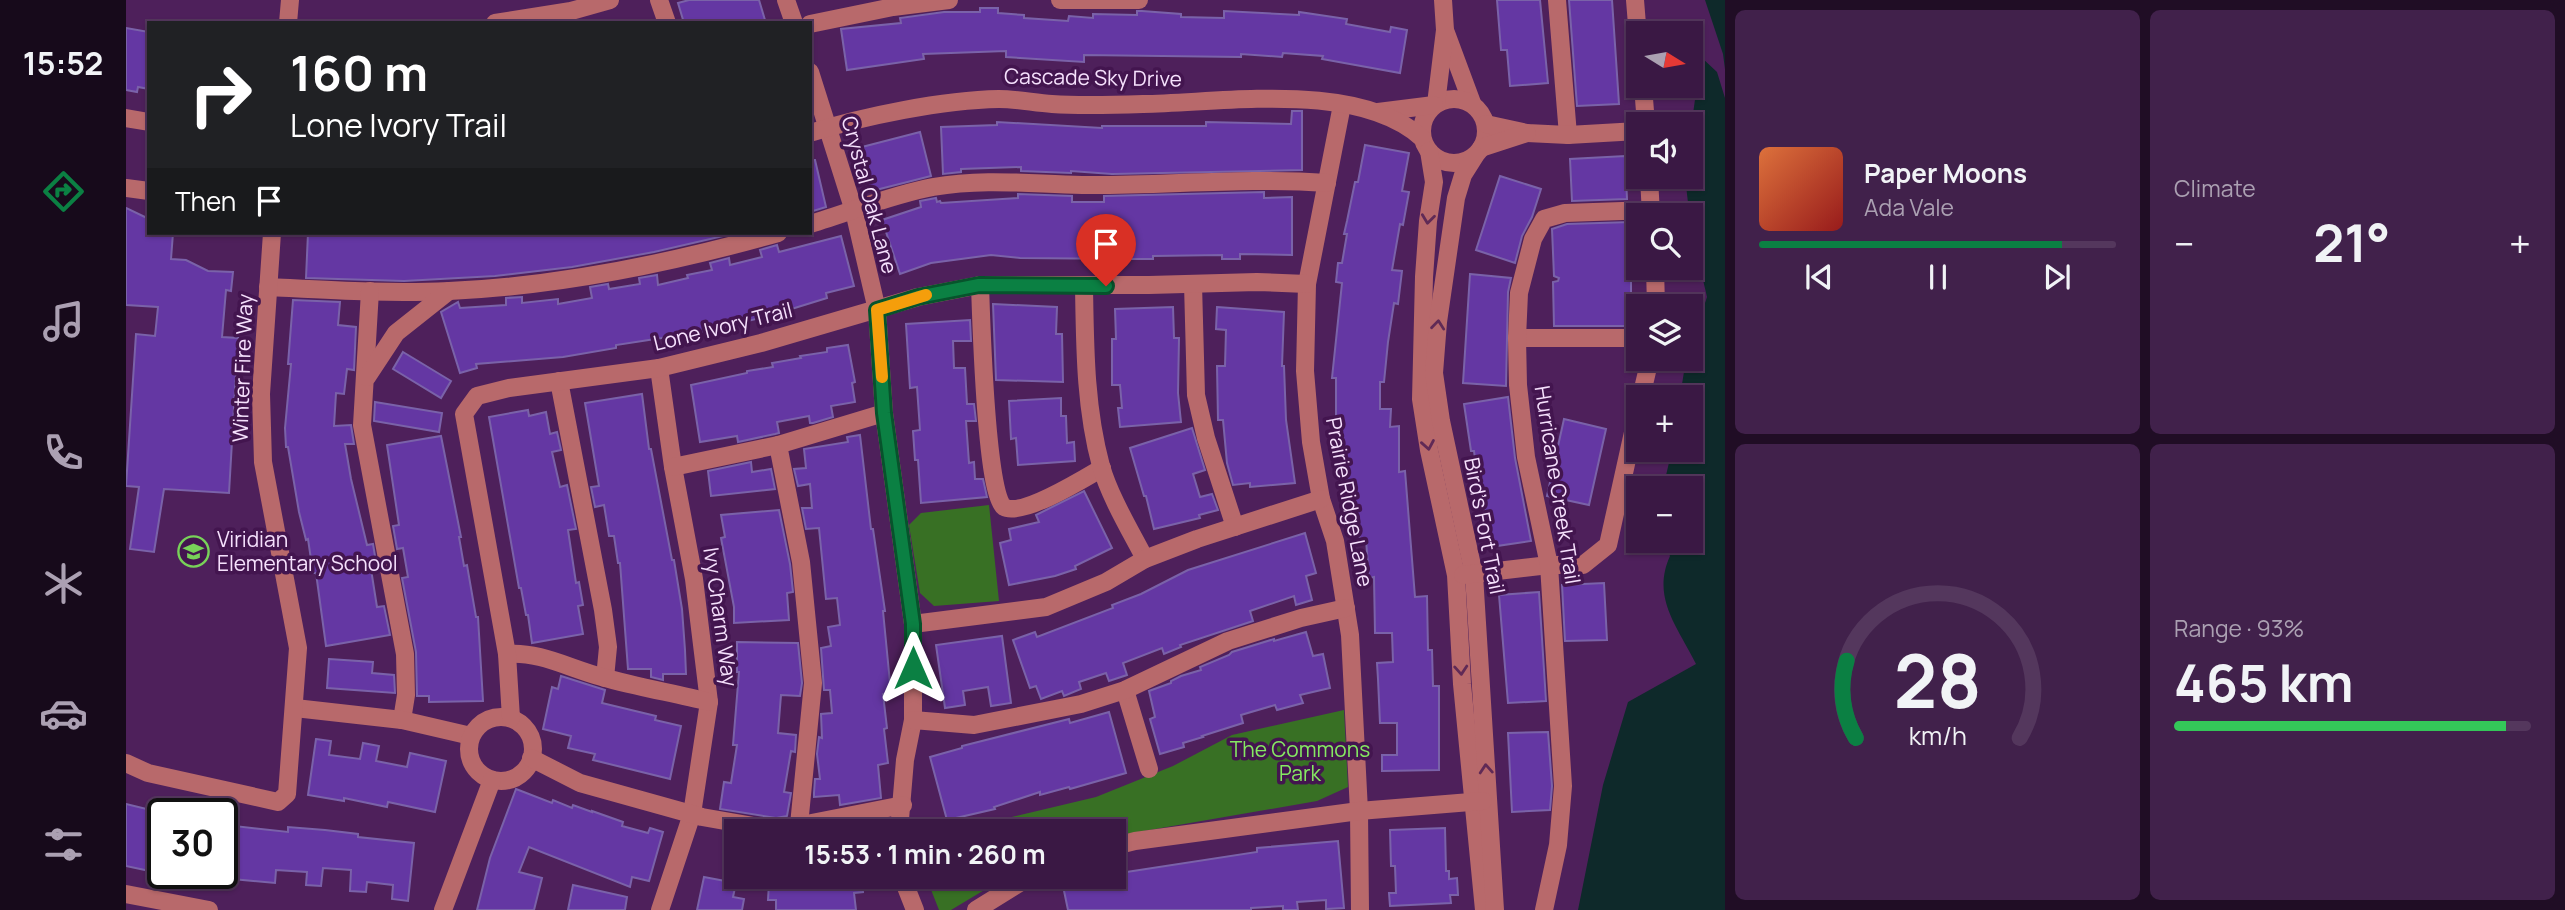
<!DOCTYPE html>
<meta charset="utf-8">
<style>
:root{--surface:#3a1844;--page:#41214b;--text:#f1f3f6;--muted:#aba0b2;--line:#54375d;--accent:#0b8043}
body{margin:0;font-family:Manrope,sans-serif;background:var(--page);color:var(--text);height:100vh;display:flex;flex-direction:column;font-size:26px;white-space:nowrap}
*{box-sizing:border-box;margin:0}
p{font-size:23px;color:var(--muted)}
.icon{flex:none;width:38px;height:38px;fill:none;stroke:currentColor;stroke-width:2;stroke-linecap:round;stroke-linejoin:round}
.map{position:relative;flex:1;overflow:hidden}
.side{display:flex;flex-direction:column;gap:10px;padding:10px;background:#200d25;width:840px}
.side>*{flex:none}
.hud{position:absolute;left:21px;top:21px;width:665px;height:214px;border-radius:0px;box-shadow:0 2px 5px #0004,0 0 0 2px var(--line);background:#202124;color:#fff;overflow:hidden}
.needle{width:46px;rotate:101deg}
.controls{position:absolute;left:1500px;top:21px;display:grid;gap:14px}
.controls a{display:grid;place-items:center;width:77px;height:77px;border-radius:0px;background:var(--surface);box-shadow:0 2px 5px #0004,0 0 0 2px var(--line);font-size:35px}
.speed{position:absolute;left:21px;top:798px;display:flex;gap:14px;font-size:35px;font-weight:700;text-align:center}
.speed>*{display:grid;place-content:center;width:91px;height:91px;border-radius:50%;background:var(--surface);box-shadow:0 2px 5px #0004,0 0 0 2px var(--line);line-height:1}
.speed .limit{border:4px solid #111;border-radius:10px;background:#fff;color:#111}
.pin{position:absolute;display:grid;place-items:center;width:60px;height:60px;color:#fff;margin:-72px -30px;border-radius:50% 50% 50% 0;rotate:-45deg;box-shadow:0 0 7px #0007}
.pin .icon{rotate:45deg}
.me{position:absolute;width:77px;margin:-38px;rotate:0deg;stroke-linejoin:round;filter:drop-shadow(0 0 5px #0008)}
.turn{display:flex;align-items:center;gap:24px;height:147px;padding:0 28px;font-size:32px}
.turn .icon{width:91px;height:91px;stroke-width:2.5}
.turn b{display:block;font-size:49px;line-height:60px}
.then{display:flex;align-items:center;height:66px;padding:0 28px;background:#0003;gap:14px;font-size:26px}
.big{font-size:52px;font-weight:700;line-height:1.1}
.side .widget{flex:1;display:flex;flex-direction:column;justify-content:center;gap:10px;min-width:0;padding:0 24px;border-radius:10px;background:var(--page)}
.side .dial{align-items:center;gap:0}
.dial svg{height:182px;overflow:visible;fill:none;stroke:var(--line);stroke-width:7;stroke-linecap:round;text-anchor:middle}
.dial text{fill:var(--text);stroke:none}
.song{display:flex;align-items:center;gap:21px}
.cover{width:84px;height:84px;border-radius:10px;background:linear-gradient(135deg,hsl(20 70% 55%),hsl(0 70% 35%))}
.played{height:7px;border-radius:4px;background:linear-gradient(90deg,var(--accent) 85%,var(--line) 85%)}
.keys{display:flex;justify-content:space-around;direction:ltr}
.heat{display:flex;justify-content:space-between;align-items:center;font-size:38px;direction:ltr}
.charge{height:10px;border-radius:5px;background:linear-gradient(90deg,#34c759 93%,var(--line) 0)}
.side .tiles{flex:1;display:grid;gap:10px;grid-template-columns:repeat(2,1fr)}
.trip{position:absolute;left:598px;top:819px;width:402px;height:70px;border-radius:0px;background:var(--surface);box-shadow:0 2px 5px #0004,0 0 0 2px var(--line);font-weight:700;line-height:70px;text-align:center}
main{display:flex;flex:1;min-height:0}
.tabs{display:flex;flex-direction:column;width:126px;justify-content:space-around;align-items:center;background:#170a1b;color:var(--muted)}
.tabs .icon{width:49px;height:49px}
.tabs .on{color:var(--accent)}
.tabs b{font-size:32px;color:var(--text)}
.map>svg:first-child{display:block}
</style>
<main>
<nav class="tabs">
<b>15:52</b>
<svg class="icon on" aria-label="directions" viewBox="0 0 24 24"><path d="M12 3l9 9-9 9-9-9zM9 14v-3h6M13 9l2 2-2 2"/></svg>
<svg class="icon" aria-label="music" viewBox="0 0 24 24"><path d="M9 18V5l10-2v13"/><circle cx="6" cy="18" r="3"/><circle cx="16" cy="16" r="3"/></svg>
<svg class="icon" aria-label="phone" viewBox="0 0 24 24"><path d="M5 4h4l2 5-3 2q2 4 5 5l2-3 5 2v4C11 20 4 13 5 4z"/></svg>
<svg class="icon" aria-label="climate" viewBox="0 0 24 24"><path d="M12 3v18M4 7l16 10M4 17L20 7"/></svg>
<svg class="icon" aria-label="car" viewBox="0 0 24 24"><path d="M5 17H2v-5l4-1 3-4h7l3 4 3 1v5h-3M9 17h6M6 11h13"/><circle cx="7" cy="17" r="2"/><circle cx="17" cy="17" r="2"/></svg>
<svg class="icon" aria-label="filters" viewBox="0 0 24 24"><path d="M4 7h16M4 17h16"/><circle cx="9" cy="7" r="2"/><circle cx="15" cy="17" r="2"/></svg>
</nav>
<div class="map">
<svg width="1599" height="910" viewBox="0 0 1599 910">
<rect width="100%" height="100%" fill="#4e205b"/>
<g fill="#387024">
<polygon points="863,505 873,601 808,606 794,593 783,525 795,513"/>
<polygon points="1218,710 1222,787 1191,801 989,836 989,831 827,831 970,797 1047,766 1106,735"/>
<polygon points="800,877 880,877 825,910 813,910"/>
</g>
<g fill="#0e292a">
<polygon points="1579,0 1599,0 1599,69 1597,54"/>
<path d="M 1575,57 L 1591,72 L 1599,98 L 1599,910 L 1452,910 L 1477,785 L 1502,702 L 1570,664 C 1552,627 1525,598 1544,556 L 1538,541 L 1564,541 L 1564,488 L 1537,488 L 1546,450 L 1564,450 L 1564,397 L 1554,397 L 1560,359 L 1564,359 L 1565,345 L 1581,297 L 1565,228 L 1559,177 L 1564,177 L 1565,128 Z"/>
</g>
<g fill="#6437a3" stroke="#7a62a9" stroke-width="2">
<polygon points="563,0 633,0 639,20 630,23 558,23 552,3"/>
<polygon points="1371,0 1414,0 1422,83 1384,86 1381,50 1375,50"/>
<polygon points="1443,0 1486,0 1493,104 1451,106"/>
<polygon points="854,8 872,8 872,13 898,15 898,18 942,21 943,16 967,18 967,14 1011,15 1011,11 1016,11 1055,14 1055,17 1098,18 1098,11 1173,15 1173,12 1221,19 1220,24 1264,32 1265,27 1281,30 1274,73 1196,59 1197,56 1157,53 1156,57 1115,54 1115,57 958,55 958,62 880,57 880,51 797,54 798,59 721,70 715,29 775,23 774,18 818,12 854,12"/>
<polygon points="0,28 23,32 23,89 12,87 11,92 0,90"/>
<polygon points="1166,111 1176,111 1176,170 986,174 945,171 945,173 895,171 895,167 835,169 835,172 817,174 815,127 871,125 871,122 976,128 976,126 1080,126 1080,122 1165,124"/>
<polygon points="794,132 805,176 742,192 732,148"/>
<polygon points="1239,145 1283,153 1276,191 1283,192 1277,225 1274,224 1266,270 1276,271 1272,304 1268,303 1262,342 1258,382 1254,382 1254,409 1265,409 1264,427 1273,426 1273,472 1279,471 1289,597 1301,596 1302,650 1306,650 1307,686 1313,686 1313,770 1256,771 1256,755 1271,755 1271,723 1254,723 1252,679 1251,663 1267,662 1266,633 1249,633 1248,577 1243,578 1240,540 1234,541 1232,521 1228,521 1226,502 1223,502 1222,485 1215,485 1216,469 1212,421 1210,421 1210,378 1206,378 1216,283 1210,282 1212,263 1216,263 1221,234 1218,234 1221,221 1229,182 1232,182"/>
<polygon points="1499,156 1501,199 1446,201 1444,159"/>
<polygon points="684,160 689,160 700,207 684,212"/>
<polygon points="1374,176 1415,189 1406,217 1396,236 1389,263 1350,250"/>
<polygon points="1138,192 1138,198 1166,197 1166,255 1114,254 1114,259 1096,259 1096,255 1027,256 1027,259 1004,259 894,258 865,255 805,263 774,274 756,220 795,207 794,201 810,198 811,202 814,201 815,203 892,198 892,194 946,196 946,202 978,202 978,196"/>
<polygon points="0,208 23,219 23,233 47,233 45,259 60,260 82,271 107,272 105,291 100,290 96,337 112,338 103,493 38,489 28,552 4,549 13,487 0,486 10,334 29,336 32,307 0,305"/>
<polygon points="1505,222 1505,326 1428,326 1427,282 1432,281 1433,278 1428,276 1426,229 1441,224"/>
<polygon points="182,233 606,233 606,234 528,252 446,267 369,276 278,281 180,278"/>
<polygon points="715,236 728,286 700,293 701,298 646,315 549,339 549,336 490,345 490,348 437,357 350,364 351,368 334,373 315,312 332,302 334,308 380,305 380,298 396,297 396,303 432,299 432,304 466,298 464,287 482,284 483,289 514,284 513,278 531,275 532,285 562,278 561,275 586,270 584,263 603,258 604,265 636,257 634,250 651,245 653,252"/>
<polygon points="1344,274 1385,278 1382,292 1380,386 1337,383"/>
<polygon points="167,300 214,302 212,325 230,327 228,370 221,369 218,394 210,393 208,426 225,425 228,444 219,444 225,479 241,545 247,544 250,562 244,563 251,607 258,606 264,635 200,646 190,573 187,573 182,539 180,540 173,512 162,447 160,447 159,428 165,364 162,364"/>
<polygon points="867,304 931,307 930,334 936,334 937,382 870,380"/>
<polygon points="1047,307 1048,338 1053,338 1052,393 1055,422 994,427 992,408 996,408 994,385 986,385 986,339 990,339 989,309"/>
<polygon points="1091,307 1158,312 1156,366 1158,366 1160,420 1169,483 1124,487 1124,483 1107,485 1101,463 1097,420 1092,420 1091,366 1099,366 1100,330 1090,329"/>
<polygon points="844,320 845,341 827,341 828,368 839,368 841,404 848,404 850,421 840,421 843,463 848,462 849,479 857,479 861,497 795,503 792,460 789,460 787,431 794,430 791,387 784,388 780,324"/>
<polygon points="722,345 729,382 726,383 729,402 705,406 707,417 687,423 684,423 683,416 651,422 653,433 649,434 612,442 611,436 574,442 565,385 621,373 621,371 647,367 646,363 675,358 674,356 701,352 701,348"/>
<polygon points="277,352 325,381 315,398 267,369"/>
<polygon points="516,394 523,449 525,449 546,560 548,560 556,609 559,650 560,674 537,674 537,680 525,677 525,669 502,669 494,563 492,563 488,536 483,536 478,505 469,507 465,487 473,486 459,403"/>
<polygon points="1382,397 1389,458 1405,541 1364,547 1354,480 1352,481 1348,451 1345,451 1338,404"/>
<polygon points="935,398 935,416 940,416 941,443 948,442 949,461 892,465 890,438 885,439 883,401"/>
<polygon points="249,402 316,413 313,432 248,421"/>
<polygon points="402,410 403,416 420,412 424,434 431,432 435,450 426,452 434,487 441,485 450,529 442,530 450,583 453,582 457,605 452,606 457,634 406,643 402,615 400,615 395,588 393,588 363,417"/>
<polygon points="1438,419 1480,429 1463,505 1421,496"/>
<polygon points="1066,428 1079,470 1067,474 1074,497 1086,494 1092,510 1073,515 1074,518 1028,529 1020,496 1018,496 1004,448"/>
<polygon points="734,435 745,529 747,529 759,611 757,611 765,693 757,694 761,728 758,729 762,763 752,765 755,798 714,805 713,795 688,797 688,793 689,779 694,779 691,754 693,737 696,738 695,714 706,713 704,690 698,690 695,648 705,646 702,627 714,625 711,598 700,599 693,528 680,529 676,508 686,508 684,484 672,486 668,469 680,468 678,449 722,442 721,437"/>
<polygon points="315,436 335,537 333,537 338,566 341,565 350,617 352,617 357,701 303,702 303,696 291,696 290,652 276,578 282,577 277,548 271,549 267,526 273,525 261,445"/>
<polygon points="625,462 626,472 645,469 649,489 585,496 582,471"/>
<polygon points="958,491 986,548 949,566 950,569 929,576 883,585 874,543 885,540 883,529 913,522 910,515"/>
<polygon points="653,510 664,564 667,592 661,593 663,620 608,623 608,607 595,538 599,537 595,515"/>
<polygon points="1179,533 1190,573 1180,576 1186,600 1170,605 1168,596 1124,611 1127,621 1054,645 1055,647 1038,654 1036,648 997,663 1001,675 983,681 980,673 953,682 955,689 938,696 936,691 915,699 910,686 904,688 887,640 909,632 911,637 987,608 986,605 1015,594 1062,570"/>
<polygon points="1478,583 1481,640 1439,641 1436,585"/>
<polygon points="1413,592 1420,701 1382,703 1373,595"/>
<polygon points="1180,632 1187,656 1197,654 1204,688 1174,695 1177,703 1151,710 1149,705 1115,715 1117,723 1076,736 1077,737 1057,743 1058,747 1034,754 1024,719 1029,717 1023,691 1045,683 1045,681 1055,676 1075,670 1074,667 1103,655 1106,652 1148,639 1148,641"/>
<polygon points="876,636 885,703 865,706 862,687 837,691 839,705 819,708 810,645"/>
<polygon points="611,642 672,643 676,683 674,696 655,695 653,720 652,733 670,735 669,752 665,751 658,792 665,793 661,816 650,818 594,809 598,782 605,783 611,745 607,745 613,672 611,672"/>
<polygon points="203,659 247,662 246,673 268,675 269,693 201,688"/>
<polygon points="435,676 479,690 476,703 530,716 529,720 555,726 544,779 467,760 469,754 442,748 445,736 417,729 426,687 432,689"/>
<polygon points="983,712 1000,773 944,789 943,787 914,795 914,792 868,807 869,809 821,820 804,757 836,748 836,746 943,719 944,723"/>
<polygon points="1422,732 1426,786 1424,810 1386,812 1382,733"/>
<polygon points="190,739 205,741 203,755 234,759 237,743 253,746 250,761 281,767 284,753 320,761 309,812 262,802 261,807 218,798 218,801 182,795"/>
<polygon points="390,789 426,803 427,800 446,808 447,805 466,812 466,811 497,822 496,826 522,833 524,828 537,832 523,881 506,877 504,887 403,847 393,872 416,878 408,910 351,910 364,858"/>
<polygon points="0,804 37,813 37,856 33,873 0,866"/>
<polygon points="96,820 109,821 108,826 162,832 162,827 199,830 232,834 232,837 288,843 282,901 266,899 267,885 241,882 240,892 224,891 225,870 197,868 195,886 180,885 181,872 150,870 149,883 96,878"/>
<polygon points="1319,828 1320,871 1323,871 1323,879 1331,878 1332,895 1324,895 1325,903 1264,906 1263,893 1270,893 1269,866 1265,866 1264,830"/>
<polygon points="1212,841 1218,908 1200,909 1200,900 1171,902 1172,910 1157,910 1157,906 1125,908 1125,910 942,910 937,886 978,877 989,877 989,874 994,873 1131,852 1131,848"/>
<polygon points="578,877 610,883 607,897 618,899 616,910 571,910"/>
<polygon points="667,877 736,877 737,892 728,893 730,910 650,910 650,900 642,900 643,883 667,883"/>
<polygon points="447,885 501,897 499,910 442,910"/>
</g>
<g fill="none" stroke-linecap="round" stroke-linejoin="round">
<g stroke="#b8696b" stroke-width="18">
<polyline points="533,0 541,23"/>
<polyline points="660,0 668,23"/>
<polyline points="934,0 1013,0"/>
<polyline points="1431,0 1442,135"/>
<polyline points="1509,0 1512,37"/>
<polyline points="162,23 164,0"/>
<polyline points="369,23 445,11 484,0"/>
<polyline points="684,24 767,7 823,0"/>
<polyline points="1320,33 1346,103"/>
<polyline points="684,72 728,211 751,310 758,413 787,624 787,720 779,760 773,831"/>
<polyline points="1517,86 1520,124"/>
<circle cx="1328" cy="131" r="32"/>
<polyline points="1310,104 1319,30 1317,0"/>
<polyline points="1216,105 1181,284 1179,371 1185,442 1195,499 1209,541 1224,635 1233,811 1234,910"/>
<polyline points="1252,112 1308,105"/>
<polyline points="0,118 23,122"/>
<polyline points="1360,124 1401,133 1442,135 1512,131"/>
<path d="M 684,133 C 738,116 817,100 873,99 C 891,99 909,103 926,104 C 956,106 987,105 1017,104 C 1098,103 1231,80 1296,138"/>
<polyline points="1355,148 1401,133"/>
<polyline points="1303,151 1308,182 1302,221 1298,277 1295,399 1303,450 1330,575 1336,684 1358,910"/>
<polyline points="1349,156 1337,175 1330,198 1312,322 1308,373 1315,421 1348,575 1369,910"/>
<polyline points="1523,177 1525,215"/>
<polyline points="0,188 23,191"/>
<path d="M 684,224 C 725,212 764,195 807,187 C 858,178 904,184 956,185 C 1037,186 1119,177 1201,183"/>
<polyline points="1529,268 1530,306"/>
<polyline points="1067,284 1070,395 1080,438 1109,527"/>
<path d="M 854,285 C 855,314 860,496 878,507 C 896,517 959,478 976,468"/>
<path d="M 958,286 C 959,347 959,407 975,466 C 984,497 1004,530 1019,559"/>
<path d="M 142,287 C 202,290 263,294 323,291 C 434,286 546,263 652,233"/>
<polyline points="244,291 236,425 279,654 280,695 276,720"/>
<polyline points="1391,338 1512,338"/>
<polyline points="533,368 547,467 568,579 583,702 566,814 534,910"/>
<polyline points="241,377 270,333 323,291"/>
<polyline points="433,381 477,610 482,647 479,678"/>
<polyline points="1515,397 1524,359"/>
<polyline points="652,445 675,562 687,683 673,825"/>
<polyline points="547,467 652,445 758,413"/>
<polyline points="1337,575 1423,565 1457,565 1482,545 1512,410"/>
<polyline points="787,624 920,607 980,582 1019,559 1071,539 1195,499"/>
<path d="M 381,654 C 413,651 445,669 476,677 C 511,687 547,693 583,702"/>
<polyline points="999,690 1023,769"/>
<polyline points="169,708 276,720 345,736"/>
<circle cx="375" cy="749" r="32"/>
<polyline points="385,718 381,654 338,414 351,396 383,388 533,368 635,343 792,297 854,285 1023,285 1131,282 1181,284"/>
<polyline points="787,720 848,725 955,704 999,690 1102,641 1175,618 1220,608"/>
<polyline points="405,758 454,783 576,817 650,830 777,805"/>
<polyline points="0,763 22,773 152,802 161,794 172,648 137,462 135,394 146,233"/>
<polyline points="989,846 1009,841 1233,811 1357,801"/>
<polyline points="776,877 789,910"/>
<polyline points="0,894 83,910"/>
<polyline points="317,910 366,780"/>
<polyline points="850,910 903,877"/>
<polyline points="1418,910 1432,845 1437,786 1423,565 1400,457 1392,385 1391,338 1393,293 1407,239 1418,219 1439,213 1525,210"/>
</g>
</g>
<defs><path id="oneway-chevron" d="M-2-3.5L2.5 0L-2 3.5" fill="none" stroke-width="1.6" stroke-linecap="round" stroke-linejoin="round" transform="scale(1.75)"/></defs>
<g stroke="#602a56">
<use href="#oneway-chevron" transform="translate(1302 219) rotate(97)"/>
<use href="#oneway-chevron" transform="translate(1312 325) rotate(-84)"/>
<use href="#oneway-chevron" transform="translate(1302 445) rotate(80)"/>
<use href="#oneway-chevron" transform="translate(1335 670) rotate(86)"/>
<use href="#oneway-chevron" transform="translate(1360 769) rotate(-94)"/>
</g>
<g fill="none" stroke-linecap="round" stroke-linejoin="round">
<defs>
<polyline id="route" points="787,668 787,624 758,413 751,310 792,297 853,285 980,286"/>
</defs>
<use href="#route" stroke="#07532c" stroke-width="18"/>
<use href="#route" stroke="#0b8043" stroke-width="12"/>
<polyline stroke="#f59e0b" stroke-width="12" points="756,377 751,310 800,295"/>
</g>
<defs>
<symbol id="school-ring" viewBox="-11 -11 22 22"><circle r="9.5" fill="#43154f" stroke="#78d259" stroke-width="1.5"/><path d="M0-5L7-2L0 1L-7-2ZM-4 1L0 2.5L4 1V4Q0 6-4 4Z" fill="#78d259"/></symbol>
</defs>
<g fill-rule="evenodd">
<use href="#school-ring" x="50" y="534" width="35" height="35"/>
</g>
<g text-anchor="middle" stroke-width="7" stroke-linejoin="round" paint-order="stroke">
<g font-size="21" fill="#f6e1fd" stroke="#43154f">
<text transform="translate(967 78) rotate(1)" y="7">Cascade Sky Drive</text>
<text transform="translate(743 195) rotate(75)" y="7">Crystal Oak Lane</text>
<text transform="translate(597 327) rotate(-14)" y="7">Lone Ivory Trail</text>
<text transform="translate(117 368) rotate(-88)" y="7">Winter Fire Way</text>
<text transform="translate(1431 485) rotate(81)" y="7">Hurricane Creek Trail</text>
<text transform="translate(1223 502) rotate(79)" y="7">Prairie Ridge Lane</text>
<text transform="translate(1358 526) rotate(79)" y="7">Bird's Fort Trail</text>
<text transform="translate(594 617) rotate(82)" y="7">Ivy Charm Way</text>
</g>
<g font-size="21" fill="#f6e1fd" stroke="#43154f" text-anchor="start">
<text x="91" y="547">Viridian<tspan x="91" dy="24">Elementary School</tspan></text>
</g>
<g font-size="21" fill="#85e962" stroke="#43154f">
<text x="1174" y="757">The Commons<tspan x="1174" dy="24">Park</tspan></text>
</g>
</g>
</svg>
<div class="controls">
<a><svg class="needle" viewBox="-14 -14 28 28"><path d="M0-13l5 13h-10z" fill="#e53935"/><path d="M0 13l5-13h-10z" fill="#aba0b2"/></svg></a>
<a><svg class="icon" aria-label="sound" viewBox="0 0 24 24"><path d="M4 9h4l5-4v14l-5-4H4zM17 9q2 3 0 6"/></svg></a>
<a><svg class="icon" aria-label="search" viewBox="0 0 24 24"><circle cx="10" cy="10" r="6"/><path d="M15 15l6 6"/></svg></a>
<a><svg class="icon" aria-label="layers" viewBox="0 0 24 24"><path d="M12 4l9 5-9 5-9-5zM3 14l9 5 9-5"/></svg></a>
<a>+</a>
<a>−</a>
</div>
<div class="speed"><div class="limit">30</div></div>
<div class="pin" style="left:980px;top:286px;background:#d93025"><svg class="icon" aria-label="arrive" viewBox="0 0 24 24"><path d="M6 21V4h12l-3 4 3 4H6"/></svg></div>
<svg class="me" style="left:787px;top:668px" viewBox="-20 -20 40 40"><path d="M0-17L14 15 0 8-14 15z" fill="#0b8043" stroke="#fff" stroke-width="4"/></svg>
<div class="trip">15:53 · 1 min · 260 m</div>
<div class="hud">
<div class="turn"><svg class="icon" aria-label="right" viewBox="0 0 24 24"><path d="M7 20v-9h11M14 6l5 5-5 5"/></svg><div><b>160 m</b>Lone Ivory Trail</div></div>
<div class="then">Then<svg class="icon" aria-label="arrive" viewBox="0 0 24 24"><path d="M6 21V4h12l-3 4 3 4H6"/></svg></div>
</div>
</div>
<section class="side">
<div class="tiles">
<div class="widget">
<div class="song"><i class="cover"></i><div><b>Paper Moons</b><p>Ada Vale</p></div></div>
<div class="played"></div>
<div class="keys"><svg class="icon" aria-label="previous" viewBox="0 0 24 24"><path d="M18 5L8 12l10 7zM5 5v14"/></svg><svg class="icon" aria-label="pause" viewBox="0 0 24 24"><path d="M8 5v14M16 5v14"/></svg><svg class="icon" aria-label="next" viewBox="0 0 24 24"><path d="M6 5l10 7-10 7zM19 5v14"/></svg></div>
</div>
<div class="widget"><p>Climate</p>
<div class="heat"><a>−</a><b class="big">21°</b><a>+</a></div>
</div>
<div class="widget dial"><svg viewBox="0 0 100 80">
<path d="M14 69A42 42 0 1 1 86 69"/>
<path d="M14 69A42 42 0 0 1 10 35" stroke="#0b8043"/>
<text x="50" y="56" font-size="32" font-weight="700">28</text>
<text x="50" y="72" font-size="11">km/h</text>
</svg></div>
<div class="widget"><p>Range · 93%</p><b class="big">465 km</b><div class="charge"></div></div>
</div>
</section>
</main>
